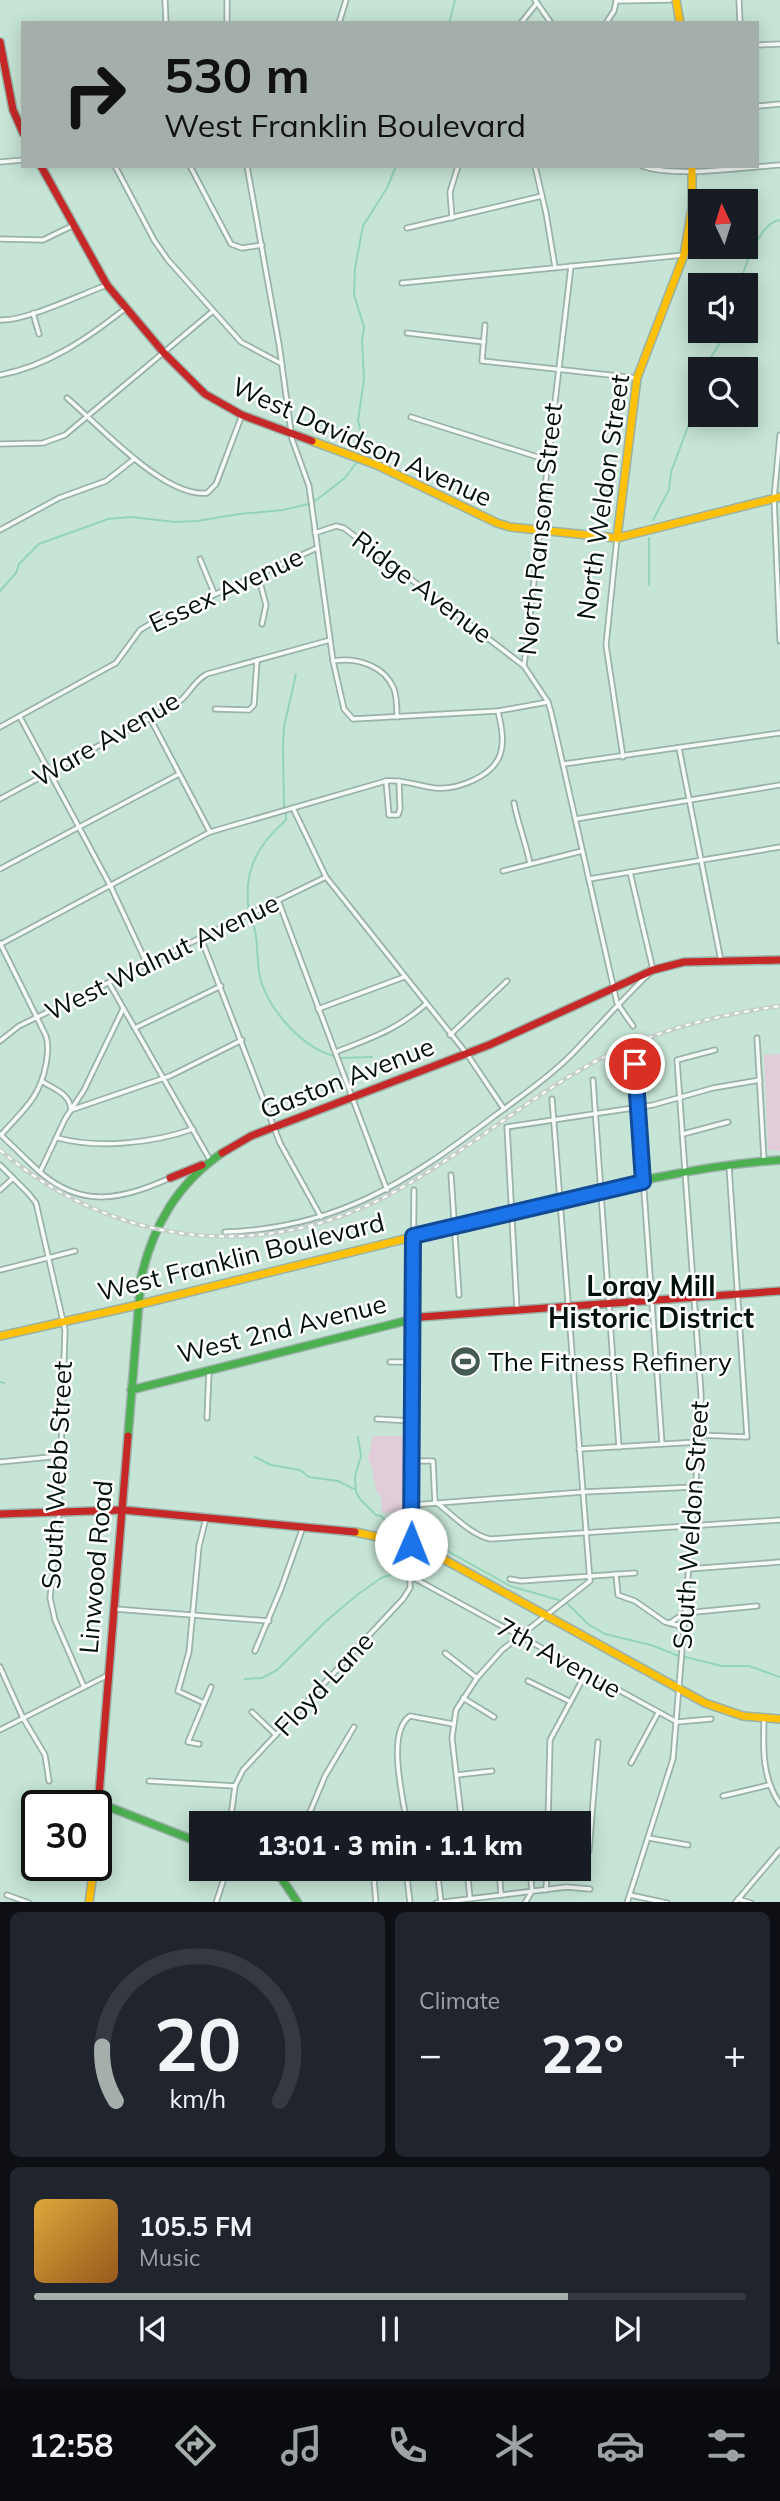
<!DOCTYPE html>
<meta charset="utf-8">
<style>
:root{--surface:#171b24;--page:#20242c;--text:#f1f3f6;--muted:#9ea1a6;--line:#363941;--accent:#a4afac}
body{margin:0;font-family:Mulish,sans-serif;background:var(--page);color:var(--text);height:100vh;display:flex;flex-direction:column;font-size:26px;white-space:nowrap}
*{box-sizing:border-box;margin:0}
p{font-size:23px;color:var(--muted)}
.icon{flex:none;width:38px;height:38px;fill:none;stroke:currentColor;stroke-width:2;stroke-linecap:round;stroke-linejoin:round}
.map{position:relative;height:1902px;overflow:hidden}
.details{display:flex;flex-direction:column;gap:10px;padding:10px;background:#0d0f14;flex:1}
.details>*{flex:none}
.banner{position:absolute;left:21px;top:21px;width:738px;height:147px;border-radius:0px;box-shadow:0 4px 18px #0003;background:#a4afac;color:#111;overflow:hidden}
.needle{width:46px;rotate:356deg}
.controls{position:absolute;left:688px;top:189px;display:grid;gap:14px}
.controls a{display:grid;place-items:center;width:70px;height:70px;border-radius:0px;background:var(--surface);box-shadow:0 4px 18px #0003;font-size:35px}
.speed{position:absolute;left:21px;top:1790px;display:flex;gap:14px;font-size:35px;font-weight:700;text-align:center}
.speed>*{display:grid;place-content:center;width:91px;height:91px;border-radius:50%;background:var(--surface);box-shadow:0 4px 18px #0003;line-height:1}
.speed .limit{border:4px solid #111;border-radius:10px;background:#fff;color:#111}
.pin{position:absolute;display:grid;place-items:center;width:60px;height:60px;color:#fff;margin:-30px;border:4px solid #fff;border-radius:50%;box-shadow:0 2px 7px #0007}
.me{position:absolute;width:77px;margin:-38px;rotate:1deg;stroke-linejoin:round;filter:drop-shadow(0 0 5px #0008)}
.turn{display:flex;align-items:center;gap:24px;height:147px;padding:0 28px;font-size:32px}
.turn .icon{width:91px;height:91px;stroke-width:2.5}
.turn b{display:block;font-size:49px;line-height:60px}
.big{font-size:52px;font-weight:800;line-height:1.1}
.details .tile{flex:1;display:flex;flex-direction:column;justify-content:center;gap:10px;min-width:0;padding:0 24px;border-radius:10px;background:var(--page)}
.details .dial{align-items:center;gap:0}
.dial svg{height:182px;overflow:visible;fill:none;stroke:var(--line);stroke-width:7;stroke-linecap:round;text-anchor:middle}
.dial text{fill:var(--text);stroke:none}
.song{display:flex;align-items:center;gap:21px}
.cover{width:84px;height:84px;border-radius:10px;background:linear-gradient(135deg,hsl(40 70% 55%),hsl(30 70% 35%))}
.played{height:7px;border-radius:4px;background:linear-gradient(90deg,var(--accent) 75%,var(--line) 75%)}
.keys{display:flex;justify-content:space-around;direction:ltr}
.heat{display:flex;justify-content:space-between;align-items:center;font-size:38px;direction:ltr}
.details .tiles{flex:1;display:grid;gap:10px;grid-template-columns:1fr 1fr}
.tile:last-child{grid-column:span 2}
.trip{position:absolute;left:189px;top:1811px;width:402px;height:70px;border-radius:0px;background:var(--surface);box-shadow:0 4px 18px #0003;font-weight:800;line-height:70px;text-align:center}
.tabs{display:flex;height:112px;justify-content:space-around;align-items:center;background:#090b0e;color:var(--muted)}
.tabs .icon{width:49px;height:49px}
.tabs .selected{color:var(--accent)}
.tabs b{font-size:32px;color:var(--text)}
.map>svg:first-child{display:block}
</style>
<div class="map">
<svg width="780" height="1903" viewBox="0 0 780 1903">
<rect width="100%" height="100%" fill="#c6e5d6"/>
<g fill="#e1cdd9">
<polygon points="780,1054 780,1151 768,1150 764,1055"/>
<polygon points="373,1436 409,1436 409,1512 382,1513 381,1497 376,1490 372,1467 368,1460"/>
</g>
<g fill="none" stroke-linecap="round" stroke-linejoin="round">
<g stroke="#93d5b6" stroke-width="2">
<polyline points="449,23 455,0"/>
<path d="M 740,285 C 744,267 760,222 780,220"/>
<polyline points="703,369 728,331"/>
<polyline points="360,455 364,444 358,421 364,379 362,341 364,327 354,295 355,268 363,226 387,188 396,166"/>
<polyline points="315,501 345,478 357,462"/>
<polyline points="653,520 669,490 671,472 689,424 695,392 700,379"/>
<polyline points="649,585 649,538"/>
<polyline points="0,591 16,573 19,564 39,544 108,519 131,517 175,522 197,521 239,514 283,510 308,504"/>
<polyline points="284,807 283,745 284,727 296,674"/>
<path d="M 249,912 C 243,872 256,846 286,820 L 286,813"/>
<path d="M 251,917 C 260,938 255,960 261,981 C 270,1011 303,1048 334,1056"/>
<polyline points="341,1058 372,1057"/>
<polyline points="0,1382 4,1383"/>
<path d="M 358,1437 L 361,1456 L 355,1476 L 356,1492 L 360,1499 L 376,1515 L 381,1516 C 388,1525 396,1525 405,1530"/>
<polyline points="255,1457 271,1465 300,1470 309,1477 338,1481 354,1489"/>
<polyline points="419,1535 510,1586 559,1600"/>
<polyline points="568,1604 588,1624 605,1634 651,1645 679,1656"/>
<polyline points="685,1657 722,1666 749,1666 780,1677"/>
<polyline points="245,1679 262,1678 277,1670 325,1622 357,1595 381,1578 390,1575 398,1566 403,1552"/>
</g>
<defs>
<g id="street">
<polyline points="165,0 166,23"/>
<polyline points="227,0 227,23"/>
<polyline points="535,0 551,23"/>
<polyline points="739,0 740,23"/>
<polyline points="616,1 670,0"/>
<polyline points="339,23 346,0"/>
<polyline points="521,23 537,3"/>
<polyline points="606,23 614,11 616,2"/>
<polyline points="758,45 780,44"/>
<polyline points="758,106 780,104"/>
<polyline points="0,162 23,160"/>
<polyline points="115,166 154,240 168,260 241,342 282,364"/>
<polyline points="190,166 231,244 242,248 262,245"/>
<polyline points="247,166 279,344 292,439 309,486 333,661 344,709 353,719 498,711 548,702"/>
<polyline points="535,166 546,213 555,267"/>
<path d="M 642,166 C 675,178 744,167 780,165"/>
<polyline points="452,218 450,192 458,166"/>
<polyline points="407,228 542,196"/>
<polyline points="0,239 43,240 74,225"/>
<polyline points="571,266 524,666 548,702 551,712 617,1003 633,1026"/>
<polyline points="402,283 684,255"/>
<polyline points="33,313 39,334"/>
<path d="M 0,320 C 24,322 82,294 107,285"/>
<polyline points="485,325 482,361 637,378"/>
<polyline points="407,333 484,342"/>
<path d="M 0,375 C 48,366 88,338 126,308"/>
<path d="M 67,398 C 99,425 164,498 207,493 L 216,484 L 242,415"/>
<polyline points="411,417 547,460"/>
<polyline points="780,435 774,498 780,641"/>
<polyline points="0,444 43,443 65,435 213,311"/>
<polyline points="0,530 59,498 106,481 134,459"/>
<polyline points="315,533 336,526 344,528 524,666"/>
<polyline points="617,538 606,645 623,757"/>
<polyline points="200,559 214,593"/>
<polyline points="258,575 266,605 262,624"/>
<path d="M 333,661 C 356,657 384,665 394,689 C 397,698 397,708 397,717"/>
<polyline points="215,709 249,710 254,705 257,660"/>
<polyline points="20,717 111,887 147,964"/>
<polyline points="150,718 210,832"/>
<polyline points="0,727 116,663 140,630 150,624 317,548"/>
<polyline points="679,748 721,961"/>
<polyline points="564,764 780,733"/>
<polyline points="386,781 389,815 398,815 400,809 399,781"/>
<path d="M 0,799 L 176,704 C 189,696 193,681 207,674 L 330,640"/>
<path d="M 514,803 C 518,824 526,843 530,864"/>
<polyline points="293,808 326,877 467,1054 504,1109"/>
<polyline points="576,819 780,785"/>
<polyline points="0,869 179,774"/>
<polyline points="503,871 582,851"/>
<polyline points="589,879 780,847"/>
<polyline points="278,900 387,1190"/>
<polyline points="201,938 280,1143 321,1217"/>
<path d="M 0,943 L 46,1036 C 49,1046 48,1054 46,1064 C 40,1098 23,1110 1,1135"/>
<path d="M 1,944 L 210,832 L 386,781 C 403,779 418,786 435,788 C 457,790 492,777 500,755 C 505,741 501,725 498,711"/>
<polyline points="109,983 210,1160"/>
<polyline points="318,1009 404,977"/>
<polyline points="135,1028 221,986"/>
<polyline points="450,1035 507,981"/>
<polyline points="757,1038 764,1160"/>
<polyline points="0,1041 19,1026 326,877"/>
<path d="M 336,1052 C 373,1037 395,1031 426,1004"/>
<polyline points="635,1064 662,1444"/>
<polyline points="593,1080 619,1447"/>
<path d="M 43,1082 C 56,1090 70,1094 71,1110 L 170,1076 L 242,1040"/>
<path d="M 0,1134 C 14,1147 27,1161 41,1173 C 83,1209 124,1199 170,1178"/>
<polyline points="683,1134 728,1122"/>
<path d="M 58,1138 C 98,1149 153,1143 193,1129"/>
<polyline points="0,1165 28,1193 36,1203 65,1330 59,1512 50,1598 55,1620 84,1687"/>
<polyline points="40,1172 65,1119 84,1090 123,1009"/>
<polyline points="451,1175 459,1295"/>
<polyline points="0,1190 13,1178"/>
<path d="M 225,1232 C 337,1228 406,1183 493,1117 C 520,1097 548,1078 572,1054 C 599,1026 624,997 653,970 L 630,872"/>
<polyline points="0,1270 75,1251"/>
<polyline points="517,1310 507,1127 653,1105 713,1088 760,1080"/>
<polyline points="390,1362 412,1362"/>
<polyline points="207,1418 209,1370"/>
<polyline points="377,1419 412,1421"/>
<polyline points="699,1435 747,1437 729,1166"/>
<polyline points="579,1449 698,1442"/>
<polyline points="412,1461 433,1461 435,1503"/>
<polyline points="0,1462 60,1456"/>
<path d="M 437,1503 C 453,1515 471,1535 490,1539 L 780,1520"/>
<polyline points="412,1505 583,1492 695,1487"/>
<polyline points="689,1569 780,1562"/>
<polyline points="616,1574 618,1595 635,1601 665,1622 684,1627"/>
<polyline points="412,1577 677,1722 711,1719"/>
<polyline points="510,1579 521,1581 635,1573"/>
<polyline points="115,1609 269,1621"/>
<polyline points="670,1623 685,1613 757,1606"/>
<polyline points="255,1651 281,1589 303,1527"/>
<polyline points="445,1653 477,1678"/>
<polyline points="0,1667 23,1718 45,1755 49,1781"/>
<polyline points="528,1681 569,1701"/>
<polyline points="463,1698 494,1717"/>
<polyline points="204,1703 178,1691 189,1652 199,1546 206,1518"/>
<polyline points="252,1712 276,1735"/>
<path d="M 764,1719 C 763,1749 762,1778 780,1804"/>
<polyline points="0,1730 108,1675"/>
<polyline points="199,1744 188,1742 211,1687"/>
<polyline points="631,1763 658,1713"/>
<polyline points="457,1775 492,1771"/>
<polyline points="149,1781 235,1786"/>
<polyline points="723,1796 769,1785"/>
<polyline points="230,1820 255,1824"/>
<polyline points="230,1824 235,1786 243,1770 403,1599 410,1588 414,1190"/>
<polyline points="305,1824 325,1776 354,1727"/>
<path d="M 407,1824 C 403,1798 386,1732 410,1716 L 453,1724"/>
<polyline points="462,1824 452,1738 456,1710 477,1678 502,1650 590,1581 552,1099"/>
<polyline points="509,1824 591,1815"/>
<polyline points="548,1824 550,1740 586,1673"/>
<polyline points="649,1838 688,1845"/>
<polyline points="589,1851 598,1742"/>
<polyline points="373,1869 376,1903"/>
<polyline points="406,1869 410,1903"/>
<polyline points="437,1869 441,1902"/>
<polyline points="467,1869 470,1898"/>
<polyline points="499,1869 501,1895"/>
<polyline points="546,1890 547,1869"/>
<polyline points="7,1895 29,1903"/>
<polyline points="630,1895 667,1903"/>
<polyline points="738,1899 751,1903"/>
<polyline points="216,1903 227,1869"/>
<polyline points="436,1903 566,1887 590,1889"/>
<polyline points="525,1903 532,1891 530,1869"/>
<polyline points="627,1903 673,1759 701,1419 701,1394 677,1060 715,1050"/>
<polyline points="735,1903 780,1850"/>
</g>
<g id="fast">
<path d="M 461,1225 C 566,1200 671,1167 780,1160"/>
<polyline points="131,1390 421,1317"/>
<path d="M 128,1436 L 141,1278 C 153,1226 177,1184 222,1153"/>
<polyline points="99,1803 201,1843"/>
<polyline points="268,1869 282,1879 298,1903"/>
</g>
<g id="slow">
<polyline points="676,0 680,23"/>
<polyline points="312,441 377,465 497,523 510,527 617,538 780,497"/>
<polyline points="617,538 637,378 684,255 692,208 692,166"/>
<polyline points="0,1336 129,1307 461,1225"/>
<polyline points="355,1532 411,1544 438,1556 705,1703 743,1716 780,1719"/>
<polyline points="89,1903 94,1866"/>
</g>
<g id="jam">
<polyline points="0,42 13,110 23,133"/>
<polyline points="41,166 107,285 164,353 205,394 242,415 312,441"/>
<polyline points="222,1153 251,1136 489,1045 653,970 684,962 780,960"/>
<polyline points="170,1178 202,1165"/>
<polyline points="421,1317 780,1291"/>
<polyline points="0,1514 123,1510 355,1532"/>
<polyline points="96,1832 128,1436"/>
</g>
</defs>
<use href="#street" stroke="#9ab2a7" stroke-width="7"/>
<use href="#fast" stroke="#9ab2a7" stroke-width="10"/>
<use href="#slow" stroke="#9ab2a7" stroke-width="10"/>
<use href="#jam" stroke="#9ab2a7" stroke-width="10"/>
<use href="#street" stroke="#f6fbf9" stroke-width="3.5"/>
<use href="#fast" stroke="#4caf50" stroke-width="7"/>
<use href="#slow" stroke="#ffc107" stroke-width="7"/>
<use href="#jam" stroke="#c62828" stroke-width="7"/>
<defs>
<path id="rail" d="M 0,1150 C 113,1246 263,1265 394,1192 C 465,1153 527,1098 598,1060 C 655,1030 717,1015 780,1006"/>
</defs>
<use href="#rail" stroke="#c5cfca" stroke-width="4.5"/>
<use href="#rail" stroke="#fff" stroke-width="2" stroke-dasharray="5" stroke-linecap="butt"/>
</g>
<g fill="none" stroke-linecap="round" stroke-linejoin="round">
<defs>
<polyline id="route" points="411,1544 413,1236 643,1182 635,1064"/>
</defs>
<use href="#route" stroke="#114b97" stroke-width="18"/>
<use href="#route" stroke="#1a73e8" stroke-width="12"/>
</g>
<defs>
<symbol id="stadium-disc" viewBox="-11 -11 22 22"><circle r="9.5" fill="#455b51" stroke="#fff"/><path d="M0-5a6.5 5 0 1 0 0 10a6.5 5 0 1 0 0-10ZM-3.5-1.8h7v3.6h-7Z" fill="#fff"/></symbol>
</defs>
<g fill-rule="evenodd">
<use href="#stadium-disc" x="448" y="1344" width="35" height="35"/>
</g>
<g text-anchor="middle" stroke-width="5" stroke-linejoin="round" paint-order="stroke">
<g font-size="26" fill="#001109" stroke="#fff">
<text transform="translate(362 442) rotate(24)" y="9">West Davidson Avenue</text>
<text transform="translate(603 497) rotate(-82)" y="9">North Weldon Street</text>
<text transform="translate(540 529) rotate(-84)" y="9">North Ransom Street</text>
<text transform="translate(422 587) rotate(37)" y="9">Ridge Avenue</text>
<text transform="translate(226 590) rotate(-25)" y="9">Essex Avenue</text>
<text transform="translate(106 739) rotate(-30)" y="9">Ware Avenue</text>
<text transform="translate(162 957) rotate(-26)" y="9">West Walnut Avenue</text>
<text transform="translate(347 1078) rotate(-21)" y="9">Gaston Avenue</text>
<text transform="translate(241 1257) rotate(-14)" y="9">West Franklin Boulevard</text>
<text transform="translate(282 1329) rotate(-14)" y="9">West 2nd Avenue</text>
<text transform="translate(57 1475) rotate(-87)" y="9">South Webb Street</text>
<text transform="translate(691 1525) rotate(-86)" y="9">South Weldon Street</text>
<text transform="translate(96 1567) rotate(-85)" y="9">Linwood Road</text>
<text transform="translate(559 1658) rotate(29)" y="9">7th Avenue</text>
<text transform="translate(324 1684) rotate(-47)" y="9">Floyd Lane</text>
</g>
<g font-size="26" fill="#001109" stroke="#fff" text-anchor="start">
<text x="488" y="1371">The Fitness Refinery</text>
</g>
<g font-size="28" font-weight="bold" fill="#001109" stroke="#fff">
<text x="651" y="1296">Loray Mill<tspan x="651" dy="32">Historic District</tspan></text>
</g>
</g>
</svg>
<div class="controls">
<a><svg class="needle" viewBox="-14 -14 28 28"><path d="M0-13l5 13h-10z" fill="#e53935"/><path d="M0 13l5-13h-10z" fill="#9ea1a6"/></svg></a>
<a><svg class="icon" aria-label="sound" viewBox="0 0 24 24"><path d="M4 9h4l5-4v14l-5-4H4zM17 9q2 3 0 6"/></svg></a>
<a><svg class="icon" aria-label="search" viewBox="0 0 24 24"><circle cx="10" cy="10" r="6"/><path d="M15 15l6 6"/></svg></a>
</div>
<div class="speed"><div class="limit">30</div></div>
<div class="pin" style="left:635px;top:1064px;background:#d93025"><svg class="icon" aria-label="arrive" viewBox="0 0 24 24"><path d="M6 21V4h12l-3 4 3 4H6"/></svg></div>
<svg class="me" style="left:411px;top:1544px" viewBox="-20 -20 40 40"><circle r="19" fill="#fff"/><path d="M0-13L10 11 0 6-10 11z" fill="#1a73e8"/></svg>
<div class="trip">13:01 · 3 min · 1.1 km</div>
<div class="banner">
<div class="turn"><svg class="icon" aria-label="right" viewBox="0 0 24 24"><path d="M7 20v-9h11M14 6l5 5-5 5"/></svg><div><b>530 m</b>West Franklin Boulevard</div></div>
</div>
</div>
<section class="details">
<div class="tiles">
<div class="tile dial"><svg viewBox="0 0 100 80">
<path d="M14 69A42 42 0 1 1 86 69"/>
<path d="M14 69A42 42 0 0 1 8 45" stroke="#a4afac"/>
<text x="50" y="56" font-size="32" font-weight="700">20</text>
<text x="50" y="72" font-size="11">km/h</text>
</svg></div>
<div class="tile"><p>Climate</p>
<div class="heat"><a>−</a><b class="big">22°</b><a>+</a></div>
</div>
<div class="tile">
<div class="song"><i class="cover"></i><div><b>105.5 FM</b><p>Music</p></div></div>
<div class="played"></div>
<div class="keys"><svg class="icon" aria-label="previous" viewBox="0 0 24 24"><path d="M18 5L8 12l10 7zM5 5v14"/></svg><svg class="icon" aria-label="pause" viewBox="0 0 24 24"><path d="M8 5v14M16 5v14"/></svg><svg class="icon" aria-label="next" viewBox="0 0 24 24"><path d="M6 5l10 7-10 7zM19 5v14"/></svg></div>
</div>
</div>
</section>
<nav class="tabs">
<b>12:58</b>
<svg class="icon selected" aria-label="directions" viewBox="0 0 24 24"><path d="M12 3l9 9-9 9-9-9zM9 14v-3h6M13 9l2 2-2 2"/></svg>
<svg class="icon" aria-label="music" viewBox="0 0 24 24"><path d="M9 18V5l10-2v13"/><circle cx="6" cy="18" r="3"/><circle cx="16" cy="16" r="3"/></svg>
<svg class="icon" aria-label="phone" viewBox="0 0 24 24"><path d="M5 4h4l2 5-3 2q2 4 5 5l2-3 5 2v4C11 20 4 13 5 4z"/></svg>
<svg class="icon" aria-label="climate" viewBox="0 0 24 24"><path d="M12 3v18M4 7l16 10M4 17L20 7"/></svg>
<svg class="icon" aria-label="car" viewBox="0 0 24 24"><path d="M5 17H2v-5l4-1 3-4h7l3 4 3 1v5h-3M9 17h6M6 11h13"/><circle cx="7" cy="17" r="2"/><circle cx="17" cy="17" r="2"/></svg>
<svg class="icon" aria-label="filters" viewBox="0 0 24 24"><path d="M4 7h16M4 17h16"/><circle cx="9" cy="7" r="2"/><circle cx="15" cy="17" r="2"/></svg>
</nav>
